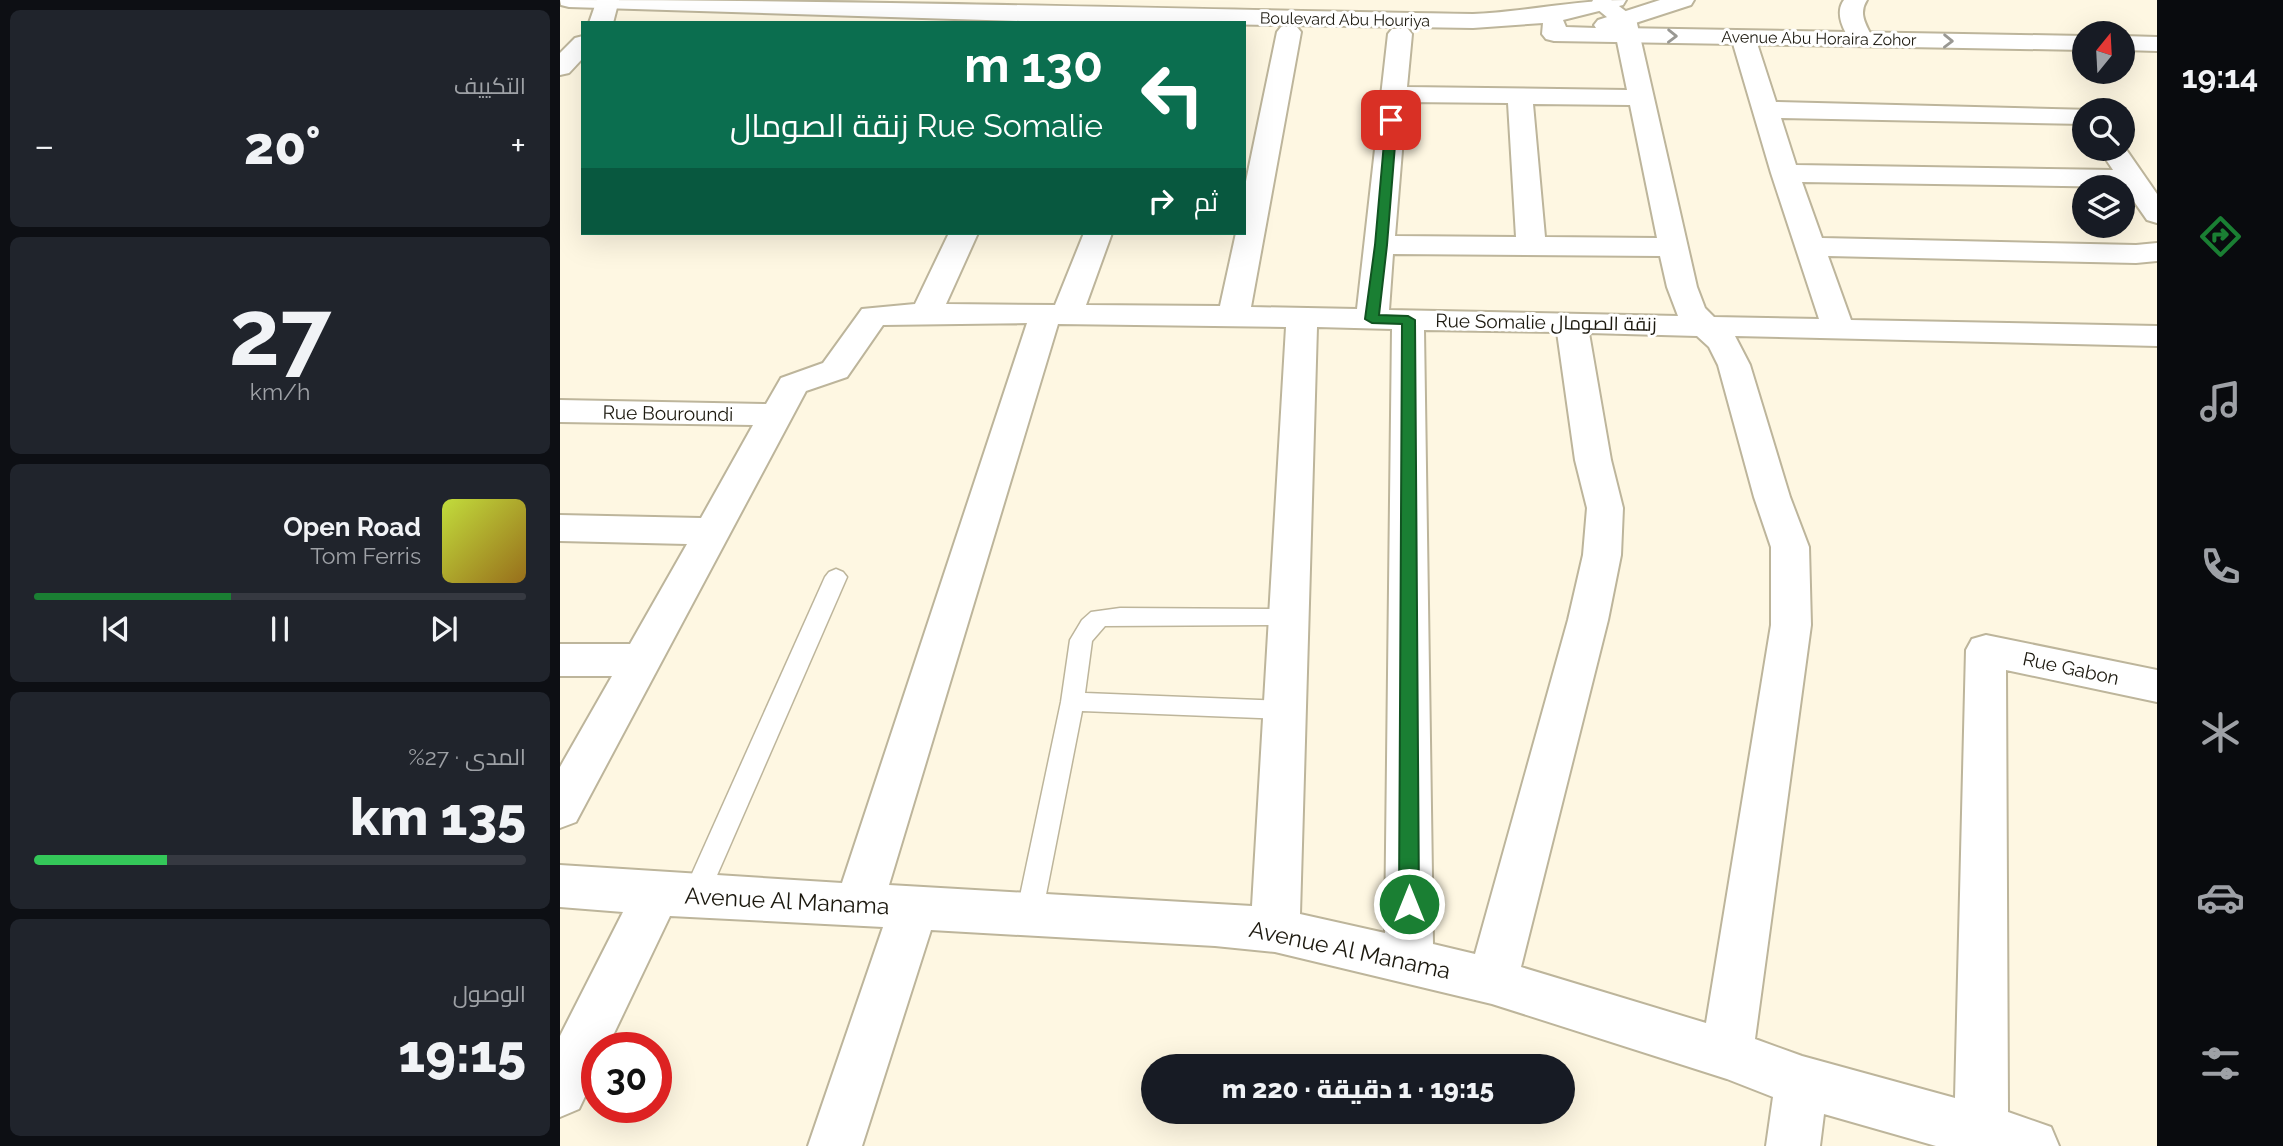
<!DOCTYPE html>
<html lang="ar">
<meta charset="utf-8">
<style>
:root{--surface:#171b24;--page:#20242c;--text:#f1f3f6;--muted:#9ea1a6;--line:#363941;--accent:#1a7f33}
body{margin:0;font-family:Raleway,Cairo,sans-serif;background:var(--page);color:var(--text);direction:rtl;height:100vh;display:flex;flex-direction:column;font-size:26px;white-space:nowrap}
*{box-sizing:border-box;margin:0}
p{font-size:23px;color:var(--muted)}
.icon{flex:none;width:38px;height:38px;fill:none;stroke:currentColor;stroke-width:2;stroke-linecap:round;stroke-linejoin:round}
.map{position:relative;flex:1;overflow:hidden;direction:ltr}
.details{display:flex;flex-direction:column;gap:10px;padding:10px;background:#0d0f14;width:560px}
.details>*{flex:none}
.hud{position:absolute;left:21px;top:21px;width:665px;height:214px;border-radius:0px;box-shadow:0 7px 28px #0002;direction:rtl;background:#0b6e4f;color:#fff;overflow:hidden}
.needle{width:46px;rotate:18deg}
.buttons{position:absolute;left:1512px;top:21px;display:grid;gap:14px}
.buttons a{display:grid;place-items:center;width:63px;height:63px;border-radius:50%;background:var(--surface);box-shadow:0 7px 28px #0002;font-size:35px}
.speed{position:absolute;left:21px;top:1032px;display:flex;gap:14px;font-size:35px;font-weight:700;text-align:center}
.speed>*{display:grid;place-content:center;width:91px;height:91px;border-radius:50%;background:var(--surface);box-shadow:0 7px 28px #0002;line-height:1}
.speed .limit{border:10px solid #d22;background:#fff;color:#111}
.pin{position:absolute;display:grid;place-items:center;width:60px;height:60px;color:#fff;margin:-30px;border-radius:14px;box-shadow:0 4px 10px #0006}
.me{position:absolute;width:77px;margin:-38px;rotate:0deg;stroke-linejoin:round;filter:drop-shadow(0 0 5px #0008)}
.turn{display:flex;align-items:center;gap:24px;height:147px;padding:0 28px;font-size:32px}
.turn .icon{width:91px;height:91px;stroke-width:2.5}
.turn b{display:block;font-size:49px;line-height:60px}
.then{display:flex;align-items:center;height:66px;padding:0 28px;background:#0003;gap:14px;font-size:26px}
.big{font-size:52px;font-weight:800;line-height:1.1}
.details .tile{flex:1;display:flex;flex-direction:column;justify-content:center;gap:10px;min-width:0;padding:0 24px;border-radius:10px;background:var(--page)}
.details .dial{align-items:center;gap:0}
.dial b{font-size:91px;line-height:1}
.song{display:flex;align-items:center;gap:21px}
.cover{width:84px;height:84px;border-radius:10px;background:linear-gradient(135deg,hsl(70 70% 55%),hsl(40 70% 35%))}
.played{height:7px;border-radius:4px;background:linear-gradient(90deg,var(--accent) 40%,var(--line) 40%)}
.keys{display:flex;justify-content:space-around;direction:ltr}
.heat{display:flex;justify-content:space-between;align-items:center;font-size:38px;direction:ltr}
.charge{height:10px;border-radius:5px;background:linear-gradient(90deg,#34c759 27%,var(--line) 0)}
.trip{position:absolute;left:581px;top:1054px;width:434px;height:70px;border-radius:35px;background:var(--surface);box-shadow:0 7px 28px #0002;font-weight:800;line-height:70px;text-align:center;direction:rtl}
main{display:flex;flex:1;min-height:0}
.tabs{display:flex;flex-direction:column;width:126px;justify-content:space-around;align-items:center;background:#090b0e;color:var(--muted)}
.tabs .icon{width:49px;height:49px}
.tabs .on{color:var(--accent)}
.tabs b{font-size:32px;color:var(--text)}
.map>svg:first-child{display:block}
</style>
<main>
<nav class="tabs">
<b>19:14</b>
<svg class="icon on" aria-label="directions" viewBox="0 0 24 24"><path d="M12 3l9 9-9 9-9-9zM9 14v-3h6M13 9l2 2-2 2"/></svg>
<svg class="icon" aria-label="music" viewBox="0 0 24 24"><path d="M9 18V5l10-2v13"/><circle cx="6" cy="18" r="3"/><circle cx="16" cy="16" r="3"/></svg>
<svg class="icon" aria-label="phone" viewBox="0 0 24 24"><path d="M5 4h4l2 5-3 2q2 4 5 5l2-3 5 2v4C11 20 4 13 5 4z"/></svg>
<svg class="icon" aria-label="climate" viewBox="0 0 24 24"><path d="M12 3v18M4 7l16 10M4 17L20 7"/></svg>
<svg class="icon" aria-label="car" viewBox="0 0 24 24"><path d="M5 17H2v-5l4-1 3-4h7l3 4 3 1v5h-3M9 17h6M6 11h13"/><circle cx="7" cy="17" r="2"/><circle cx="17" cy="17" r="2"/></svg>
<svg class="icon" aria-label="filters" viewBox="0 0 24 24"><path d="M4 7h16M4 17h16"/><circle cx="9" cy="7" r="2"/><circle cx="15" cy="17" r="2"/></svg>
</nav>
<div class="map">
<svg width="1597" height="1146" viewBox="0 0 1597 1146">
<rect width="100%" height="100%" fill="#fef7e2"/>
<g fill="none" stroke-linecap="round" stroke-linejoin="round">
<defs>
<g id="lane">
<polygon points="276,569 283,572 287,577 148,896 144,904 135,907 126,904 122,896 265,577 269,572"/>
<polygon points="560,608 731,609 739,611 742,617 739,623 731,625 545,626 532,641 525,693 725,701 733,704 737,710 733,716 725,719 522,711 482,915 478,923 469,927 460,923 456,915 501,702 510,640 522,620 531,612"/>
</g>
<g id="street">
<polygon points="37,0 59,0 53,23 29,23"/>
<path d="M 1033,0 L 1051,0 L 1076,19 L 1137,287 L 1145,308 L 1154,317 L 1259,319 L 1211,173 L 1171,37 L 1175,32 L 1191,32 L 1195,37 L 1216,102 L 1532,110 L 1524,110 L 1524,124 L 1221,118 L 1236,165 L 1553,170 L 1539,149 L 1563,149 L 1563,145 L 1597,194 L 1597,223 L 1587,220 L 1564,187 L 1242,182 L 1262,238 L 1576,245 L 1597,243 L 1597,261 L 1576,263 L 1268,256 L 1291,320 L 1597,326 L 1597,346 L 1175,336 L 1190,365 L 1230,497 L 1249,547 L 1251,625 L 1195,1039 L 1242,1056 L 1395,1098 L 1406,650 L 1412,639 L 1426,635 L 1597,670 L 1597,702 L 1446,670 L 1448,1112 L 1491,1127 L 1499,1146 L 1376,1146 L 1264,1114 L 1260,1146 L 1206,1146 L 1213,1097 L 1167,1079 L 932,1004 L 715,952 L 655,946 L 371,930 L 302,1146 L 248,1146 L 323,927 L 110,916 L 47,1048 L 37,1048 L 37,1071 L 19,1109 L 0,1117 L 0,1036 L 63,912 L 0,907 L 0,865 L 282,883 L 467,323 L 323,325 L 287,377 L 246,391 L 16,822 L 0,828 L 0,767 L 52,676 L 0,676 L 0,644 L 70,644 L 127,544 L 0,541 L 0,515 L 141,518 L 193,425 L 0,422 L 0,400 L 206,404 L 221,378 L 263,363 L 302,309 L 355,304 L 389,233 L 418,233 L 386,304 L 495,305 L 524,233 L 552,233 L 526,305 L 660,306 L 676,233 L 684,233 L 684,191 L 717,32 L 721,27 L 737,27 L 741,32 L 691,307 L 797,309 L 828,34 L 832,29 L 848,29 L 852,34 L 847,87 L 1067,90 L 1053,22 L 1031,4 ZM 846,102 L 948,103 L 956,237 L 835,236 ZM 973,104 L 1070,105 L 1097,238 L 985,237 ZM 833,254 L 1100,256 L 1107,287 L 1118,316 L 829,310 ZM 498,324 L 726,327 L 692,906 L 329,885 ZM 757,327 L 832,329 L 825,933 L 740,914 ZM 864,330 L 997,332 L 1015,460 L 1027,508 L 1023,555 L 1008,620 L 915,954 L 873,944 ZM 1029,333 L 1137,336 L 1149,347 L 1158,365 L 1194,497 L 1211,547 L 1211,625 L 1146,1023 L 961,967 L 1048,620 L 1061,555 L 1063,508 L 1051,460 Z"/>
<path d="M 1284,0 L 1307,0 C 1298,14 1306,24 1313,39 L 1309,44 L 1293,44 C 1284,32 1274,13 1284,0 Z"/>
<polygon points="23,36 23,58 9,73 0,75 0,53 15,38"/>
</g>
<g id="secondary">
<path d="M 0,0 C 304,0 609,9 913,14 C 965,12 1015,0 1066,0 L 1063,5 L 1003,20 L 1006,27 L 1036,28 L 1034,25 L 1038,20 L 1100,0 L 1134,0 L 1131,5 L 1060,28 L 1524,36 L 1524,50 L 994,41 L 986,39 L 982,34 L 983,23 L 913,28 L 461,21 L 9,7 L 1,5 Z"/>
<polygon points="1563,36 1597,37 1597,51 1563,50"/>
</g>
</defs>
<use href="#lane" stroke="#bdb59b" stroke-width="3"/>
<use href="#street" stroke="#bdb59b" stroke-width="4"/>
<use href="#secondary" stroke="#bdb59b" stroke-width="4"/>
<use href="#lane" fill="#fff" fill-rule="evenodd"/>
<use href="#street" fill="#fff" fill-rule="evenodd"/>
<use href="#secondary" fill="#fff" fill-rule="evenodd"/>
</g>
<defs><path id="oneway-chevron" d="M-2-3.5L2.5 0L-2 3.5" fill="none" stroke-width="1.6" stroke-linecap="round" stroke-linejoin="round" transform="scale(1.75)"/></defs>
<g stroke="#999893">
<use href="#oneway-chevron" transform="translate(1112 36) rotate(1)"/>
<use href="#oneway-chevron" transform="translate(1388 41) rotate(1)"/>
</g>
<polygon fill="#1a7f33" stroke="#115321" stroke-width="2" points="831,117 837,120 827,245 819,315 848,316 855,320 859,904 856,911 849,913 842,911 839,904 842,324 812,323 805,319 815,245 826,120"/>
<g text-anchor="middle" stroke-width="6" stroke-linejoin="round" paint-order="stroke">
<g font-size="16" fill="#1c190f" stroke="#fff">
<text transform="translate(785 19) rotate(1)" y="6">Boulevard Abu Houriya</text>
<text transform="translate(1259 38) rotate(1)" y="6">Avenue Abu Horaira Zohor</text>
</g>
<g font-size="19" fill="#1c190f" stroke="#fff">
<text transform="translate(986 322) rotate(1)" y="7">Rue Somalie زنقة الصومال</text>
<text transform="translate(108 413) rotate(1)" y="7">Rue Bouroundi</text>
<text transform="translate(1511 668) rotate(12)" y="7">Rue Gabon</text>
</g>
<g font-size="23" fill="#1c190f" stroke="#fff">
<text transform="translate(227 901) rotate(3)" y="8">Avenue Al Manama</text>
<text transform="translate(790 950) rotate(12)" y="8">Avenue Al Manama</text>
</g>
</g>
</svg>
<div class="buttons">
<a><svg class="needle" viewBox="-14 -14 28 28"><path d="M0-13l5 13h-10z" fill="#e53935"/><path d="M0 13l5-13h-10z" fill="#9ea1a6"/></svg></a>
<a><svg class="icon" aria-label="search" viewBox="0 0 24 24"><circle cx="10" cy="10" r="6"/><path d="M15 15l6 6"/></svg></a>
<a><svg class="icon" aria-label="layers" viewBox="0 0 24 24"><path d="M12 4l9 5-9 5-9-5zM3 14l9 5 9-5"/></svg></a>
</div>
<div class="speed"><div class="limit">30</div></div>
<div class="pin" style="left:831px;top:120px;background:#d93025"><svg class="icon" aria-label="arrive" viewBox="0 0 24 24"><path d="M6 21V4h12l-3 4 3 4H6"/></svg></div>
<svg class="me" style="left:849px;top:904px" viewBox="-20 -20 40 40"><circle r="17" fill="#1a7f33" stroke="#fff" stroke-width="3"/><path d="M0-11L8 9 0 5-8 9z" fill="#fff"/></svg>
<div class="trip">19:15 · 1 دقيقة · 220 m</div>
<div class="hud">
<div class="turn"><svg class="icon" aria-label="left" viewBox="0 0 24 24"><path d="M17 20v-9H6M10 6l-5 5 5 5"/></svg><div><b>130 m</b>Rue Somalie زنقة الصومال</div></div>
<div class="then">ثم<svg class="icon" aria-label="right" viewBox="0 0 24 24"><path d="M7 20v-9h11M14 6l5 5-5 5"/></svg></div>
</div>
</div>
<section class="details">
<div class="tile"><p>التكييف</p>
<div class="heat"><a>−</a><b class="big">20°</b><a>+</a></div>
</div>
<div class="tile dial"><b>27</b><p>km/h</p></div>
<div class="tile">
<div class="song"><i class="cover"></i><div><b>Open Road</b><p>Tom Ferris</p></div></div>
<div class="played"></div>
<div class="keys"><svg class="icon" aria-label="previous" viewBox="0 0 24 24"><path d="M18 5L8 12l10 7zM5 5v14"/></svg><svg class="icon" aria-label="pause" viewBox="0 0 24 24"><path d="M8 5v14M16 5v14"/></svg><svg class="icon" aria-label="next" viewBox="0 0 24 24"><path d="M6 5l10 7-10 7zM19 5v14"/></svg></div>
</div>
<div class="tile"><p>المدى · 27%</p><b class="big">135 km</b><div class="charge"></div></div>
<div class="tile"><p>الوصول</p><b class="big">19:15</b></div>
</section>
</main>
